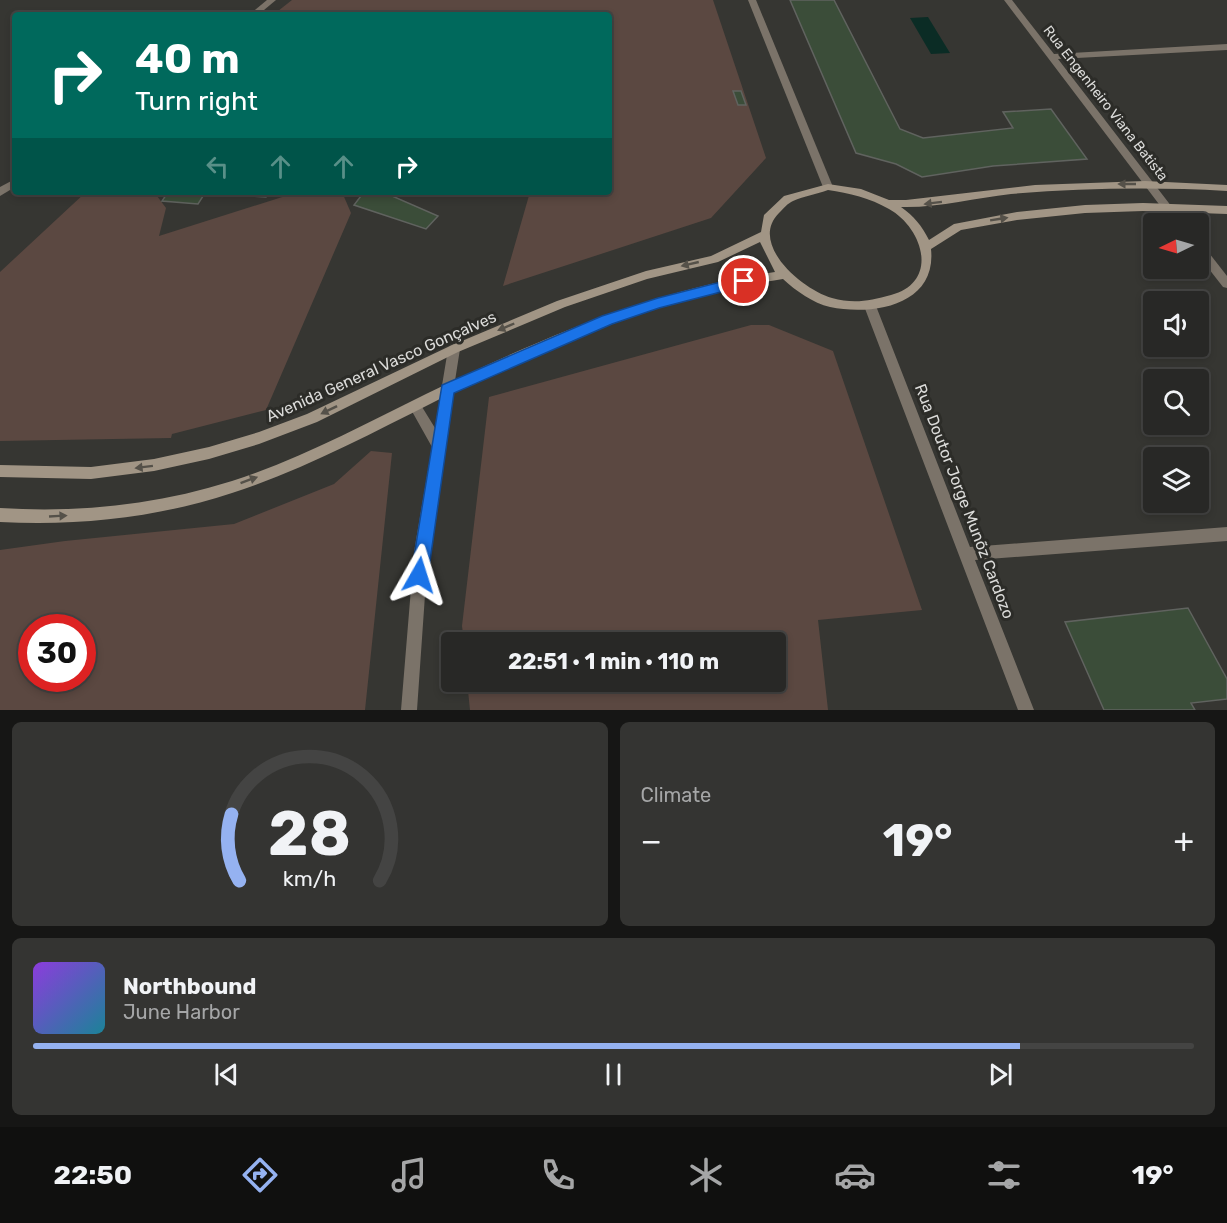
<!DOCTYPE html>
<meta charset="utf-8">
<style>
:root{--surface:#282826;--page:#343432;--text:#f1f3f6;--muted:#a5a6a7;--line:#444443;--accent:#95b2f1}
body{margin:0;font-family:Rubik,sans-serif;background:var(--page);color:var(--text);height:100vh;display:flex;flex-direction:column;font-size:22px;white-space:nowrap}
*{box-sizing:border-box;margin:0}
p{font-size:20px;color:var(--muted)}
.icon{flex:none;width:33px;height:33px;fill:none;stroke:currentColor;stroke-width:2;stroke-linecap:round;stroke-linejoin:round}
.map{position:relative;height:710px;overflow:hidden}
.drawer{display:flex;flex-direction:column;gap:12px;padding:12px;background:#161615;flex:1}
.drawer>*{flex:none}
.guide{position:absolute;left:12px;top:12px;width:600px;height:183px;border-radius:6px;box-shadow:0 3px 9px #0003,0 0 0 2px var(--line);background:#00695c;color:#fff;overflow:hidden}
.needle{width:39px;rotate:265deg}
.buttons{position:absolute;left:1143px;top:213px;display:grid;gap:12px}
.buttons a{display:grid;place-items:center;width:66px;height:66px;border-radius:6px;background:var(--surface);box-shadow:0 3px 9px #0003,0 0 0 2px var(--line);font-size:30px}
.speed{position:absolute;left:18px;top:614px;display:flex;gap:12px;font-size:30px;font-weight:700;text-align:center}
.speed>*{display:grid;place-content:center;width:78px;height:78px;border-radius:50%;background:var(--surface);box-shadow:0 3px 9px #0003,0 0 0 2px var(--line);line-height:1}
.speed .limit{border:9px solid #d22;background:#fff;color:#111}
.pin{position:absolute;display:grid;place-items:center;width:51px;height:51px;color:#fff;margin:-26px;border:3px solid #fff;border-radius:50%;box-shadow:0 2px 6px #0007}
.me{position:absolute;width:66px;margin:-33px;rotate:6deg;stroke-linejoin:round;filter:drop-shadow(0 0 4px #0008)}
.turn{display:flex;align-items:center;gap:21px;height:126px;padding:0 24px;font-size:27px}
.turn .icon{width:78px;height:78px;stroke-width:2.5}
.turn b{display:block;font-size:42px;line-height:51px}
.lanes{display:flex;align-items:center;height:57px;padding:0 24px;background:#0003;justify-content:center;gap:30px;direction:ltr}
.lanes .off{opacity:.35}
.big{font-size:45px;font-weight:700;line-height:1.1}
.drawer .card{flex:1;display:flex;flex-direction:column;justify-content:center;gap:9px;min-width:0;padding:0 21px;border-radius:9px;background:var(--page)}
.drawer .dial{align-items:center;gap:0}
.dial svg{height:156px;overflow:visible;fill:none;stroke:var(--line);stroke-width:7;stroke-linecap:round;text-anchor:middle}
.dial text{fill:var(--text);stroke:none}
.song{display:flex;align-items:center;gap:18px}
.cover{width:72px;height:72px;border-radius:9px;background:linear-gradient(135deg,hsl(270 70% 55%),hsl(190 70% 35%))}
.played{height:6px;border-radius:3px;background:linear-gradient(90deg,var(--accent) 85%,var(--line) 85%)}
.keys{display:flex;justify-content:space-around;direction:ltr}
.heat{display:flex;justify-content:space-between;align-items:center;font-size:33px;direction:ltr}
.drawer .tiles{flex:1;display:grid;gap:12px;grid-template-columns:1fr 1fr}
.card:last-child{grid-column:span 2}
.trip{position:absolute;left:441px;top:632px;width:345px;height:60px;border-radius:6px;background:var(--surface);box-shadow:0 3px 9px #0003,0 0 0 2px var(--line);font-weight:700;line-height:60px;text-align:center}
.tabs{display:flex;height:96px;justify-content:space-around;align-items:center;background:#10100f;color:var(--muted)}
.tabs .icon{width:42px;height:42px}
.tabs .selected{color:var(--accent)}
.tabs b{font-size:27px;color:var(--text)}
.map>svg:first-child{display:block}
</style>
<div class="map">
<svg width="1227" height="710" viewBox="0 0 1227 710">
<rect width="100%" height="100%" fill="#363632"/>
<g fill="#5b4841" fill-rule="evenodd">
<polygon points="292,0 713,0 766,158 711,218 503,286 530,192 609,192 609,15 273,15"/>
<polygon points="86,192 154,192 166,208 159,236 298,192 342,192 351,213 266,410 172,434 171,438 0,441 0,272"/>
<polygon points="751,325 769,325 833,351 922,610 818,620 828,710 470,710 467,681 776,681 776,642 464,642 462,626 489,397"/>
<path d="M 371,451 L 392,453 L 365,710 L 0,710 L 0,550 L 65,541 L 234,524 L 334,484 ZM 32,627 L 82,627 L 82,678 L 32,678 Z"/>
</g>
<polygon fill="#0b2c25" points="928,17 950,53 931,54 910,18"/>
<g fill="#3b4d39" stroke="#60635f" stroke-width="1.5">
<polygon points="790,0 834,0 900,129 923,138 1013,128 1003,112 1051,109 1087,159 993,166 922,177 896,164 856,153"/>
<polygon points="733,91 741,91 746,105 738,105"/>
<polygon points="168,192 268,192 266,197 205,193 198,204 162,201"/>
<polygon points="364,192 383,192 438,216 426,229 354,205"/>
<polygon points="1188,608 1227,679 1227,699 1191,703 1195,710 1104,710 1065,622"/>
</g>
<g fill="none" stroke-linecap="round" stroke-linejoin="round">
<g fill="#7b7369" fill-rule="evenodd">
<polygon points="267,0 276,0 258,15 249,15"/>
<polygon points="748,0 756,0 833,187 832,189 824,189 823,187"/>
<polygon points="1004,0 1012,0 1054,54 1227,44 1227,50 1058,59 1185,224 1174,224"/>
<polygon points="15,179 15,187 0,196 0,187"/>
<polygon points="1198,243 1202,244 1227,276 1227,288 1223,287 1198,255"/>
<polygon points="870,301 876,306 970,547 1227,527 1227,541 975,560 1034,710 1018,710 864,306"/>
<polygon points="454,344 458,346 460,349 428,552 417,710 401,710 414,552 432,447 409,406 411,402 415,401 419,402 435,428 448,349 450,346"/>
</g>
<path fill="#a19585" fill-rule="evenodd" d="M 1145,181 L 1227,185 L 1227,191 C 1155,187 1083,188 1011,194 C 974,198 938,208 901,207 C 914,216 922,226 929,240 L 954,224 L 1017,212 L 1085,205 L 1143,203 L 1227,206 L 1227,214 L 1143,211 L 1085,213 L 1017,220 L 961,230 L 931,249 C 937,305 873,316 830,307 C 813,303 796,291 783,279 C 765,282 747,284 729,288 C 669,302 611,322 554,347 C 513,364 473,382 434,402 C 368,435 303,470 232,493 C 156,518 79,526 0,522 L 0,508 C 79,513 156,505 232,481 C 300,459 363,425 426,394 C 537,340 653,289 775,272 L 760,242 L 718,262 L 647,279 L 565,307 L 458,352 L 317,422 L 259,444 L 209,459 L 154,471 L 91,479 L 0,477 L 0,465 L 91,467 L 154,459 L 209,447 L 259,432 L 307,414 L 450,346 L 557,301 L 646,271 L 711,256 L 761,232 L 764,215 L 784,196 L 828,184 L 861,189 L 889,200 L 906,200 L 1035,185 ZM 828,190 C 849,193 870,198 889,209 C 923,228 940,282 891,295 C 870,301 853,304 832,298 C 803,290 748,244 779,213 C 783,209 788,203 793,201 C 804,196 817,194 828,190 Z"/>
</g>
<defs><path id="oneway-solid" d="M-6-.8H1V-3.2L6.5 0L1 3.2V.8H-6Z" transform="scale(1.5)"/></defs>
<g fill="#555149">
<use href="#oneway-solid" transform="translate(1127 184) rotate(180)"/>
<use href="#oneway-solid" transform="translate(933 203) rotate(173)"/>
<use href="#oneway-solid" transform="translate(999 219) rotate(-9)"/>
<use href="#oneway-solid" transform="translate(690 264) rotate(167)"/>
<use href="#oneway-solid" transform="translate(506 327) rotate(157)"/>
<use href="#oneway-solid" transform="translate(329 410) rotate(154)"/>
<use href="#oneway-solid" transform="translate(144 467) rotate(173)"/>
<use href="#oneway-solid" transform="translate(249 480) rotate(-20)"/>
<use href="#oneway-solid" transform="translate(58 516) rotate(-3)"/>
</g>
<polygon fill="#1a73e8" stroke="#114b97" stroke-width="1.5" points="744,276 750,281 748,285 659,308 612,324 454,393 428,575 425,581 419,584 414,581 411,575 442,385 602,316 658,298"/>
<g text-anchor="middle" stroke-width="6" stroke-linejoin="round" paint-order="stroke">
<g font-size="14" fill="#dbdbd9" stroke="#2c2c28">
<text transform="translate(1106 103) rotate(52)" y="5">Rua Engenheiro Viana Batista</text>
</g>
<g font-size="16" fill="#dbdbd9" stroke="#2c2c28">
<text transform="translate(381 366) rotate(-24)" y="6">Avenida General Vasco Gonçalves</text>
<text transform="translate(965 501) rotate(69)" y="6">Rua Doutor Jorge Munõz Cardozo</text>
</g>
</g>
</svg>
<div class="buttons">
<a><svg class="needle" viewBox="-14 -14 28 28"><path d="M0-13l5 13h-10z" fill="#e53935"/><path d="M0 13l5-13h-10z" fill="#a5a6a7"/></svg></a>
<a><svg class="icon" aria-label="sound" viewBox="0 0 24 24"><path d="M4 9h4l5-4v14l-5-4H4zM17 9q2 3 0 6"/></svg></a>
<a><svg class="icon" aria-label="search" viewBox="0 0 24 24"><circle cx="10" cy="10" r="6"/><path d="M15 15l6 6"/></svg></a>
<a><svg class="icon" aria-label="layers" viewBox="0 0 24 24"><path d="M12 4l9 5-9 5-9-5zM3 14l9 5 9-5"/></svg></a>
</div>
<div class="speed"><div class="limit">30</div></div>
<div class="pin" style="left:744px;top:281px;background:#d93025"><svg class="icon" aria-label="arrive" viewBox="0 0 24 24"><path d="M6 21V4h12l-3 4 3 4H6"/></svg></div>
<svg class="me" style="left:419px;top:575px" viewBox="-20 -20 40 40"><path d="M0-17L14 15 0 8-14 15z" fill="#1a73e8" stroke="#fff" stroke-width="4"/></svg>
<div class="trip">22:51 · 1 min · 110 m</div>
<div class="guide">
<div class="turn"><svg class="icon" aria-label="right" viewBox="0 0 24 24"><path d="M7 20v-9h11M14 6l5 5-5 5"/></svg><div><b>40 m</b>Turn right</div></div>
<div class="lanes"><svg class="icon off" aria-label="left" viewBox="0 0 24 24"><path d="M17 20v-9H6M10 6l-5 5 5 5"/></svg><svg class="icon off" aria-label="ahead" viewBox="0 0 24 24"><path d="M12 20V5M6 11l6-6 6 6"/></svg><svg class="icon off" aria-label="ahead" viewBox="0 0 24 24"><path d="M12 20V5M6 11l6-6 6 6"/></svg><svg class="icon" aria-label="right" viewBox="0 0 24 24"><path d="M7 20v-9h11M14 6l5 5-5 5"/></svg></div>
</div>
</div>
<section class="drawer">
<div class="tiles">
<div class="card dial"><svg viewBox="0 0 100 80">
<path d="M14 69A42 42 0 1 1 86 69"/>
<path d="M14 69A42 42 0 0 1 10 35" stroke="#95b2f1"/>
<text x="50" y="56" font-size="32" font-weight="700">28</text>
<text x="50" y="72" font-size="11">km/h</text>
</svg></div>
<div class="card"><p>Climate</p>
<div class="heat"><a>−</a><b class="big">19°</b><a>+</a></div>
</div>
<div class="card">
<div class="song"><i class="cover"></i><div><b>Northbound</b><p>June Harbor</p></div></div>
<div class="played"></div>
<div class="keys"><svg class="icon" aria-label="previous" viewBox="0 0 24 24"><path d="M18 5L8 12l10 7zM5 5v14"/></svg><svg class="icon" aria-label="pause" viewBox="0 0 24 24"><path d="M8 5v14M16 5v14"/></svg><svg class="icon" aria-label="next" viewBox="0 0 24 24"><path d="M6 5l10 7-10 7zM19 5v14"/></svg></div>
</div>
</div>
</section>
<nav class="tabs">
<b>22:50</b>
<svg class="icon selected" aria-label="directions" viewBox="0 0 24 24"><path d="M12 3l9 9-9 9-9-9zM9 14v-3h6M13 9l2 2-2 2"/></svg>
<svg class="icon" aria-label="music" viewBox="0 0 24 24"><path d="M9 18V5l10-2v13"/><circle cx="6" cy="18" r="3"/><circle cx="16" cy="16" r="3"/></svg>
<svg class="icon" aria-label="phone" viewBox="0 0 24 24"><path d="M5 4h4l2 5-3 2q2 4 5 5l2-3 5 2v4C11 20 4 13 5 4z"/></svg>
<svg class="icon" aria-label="climate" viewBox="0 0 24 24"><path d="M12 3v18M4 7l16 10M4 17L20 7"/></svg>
<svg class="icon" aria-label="car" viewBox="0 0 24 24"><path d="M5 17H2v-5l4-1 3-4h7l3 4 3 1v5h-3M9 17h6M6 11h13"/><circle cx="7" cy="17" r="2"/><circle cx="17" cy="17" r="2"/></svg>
<svg class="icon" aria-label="filters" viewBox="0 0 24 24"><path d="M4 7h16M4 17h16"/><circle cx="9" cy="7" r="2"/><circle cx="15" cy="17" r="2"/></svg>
<b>19°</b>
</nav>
